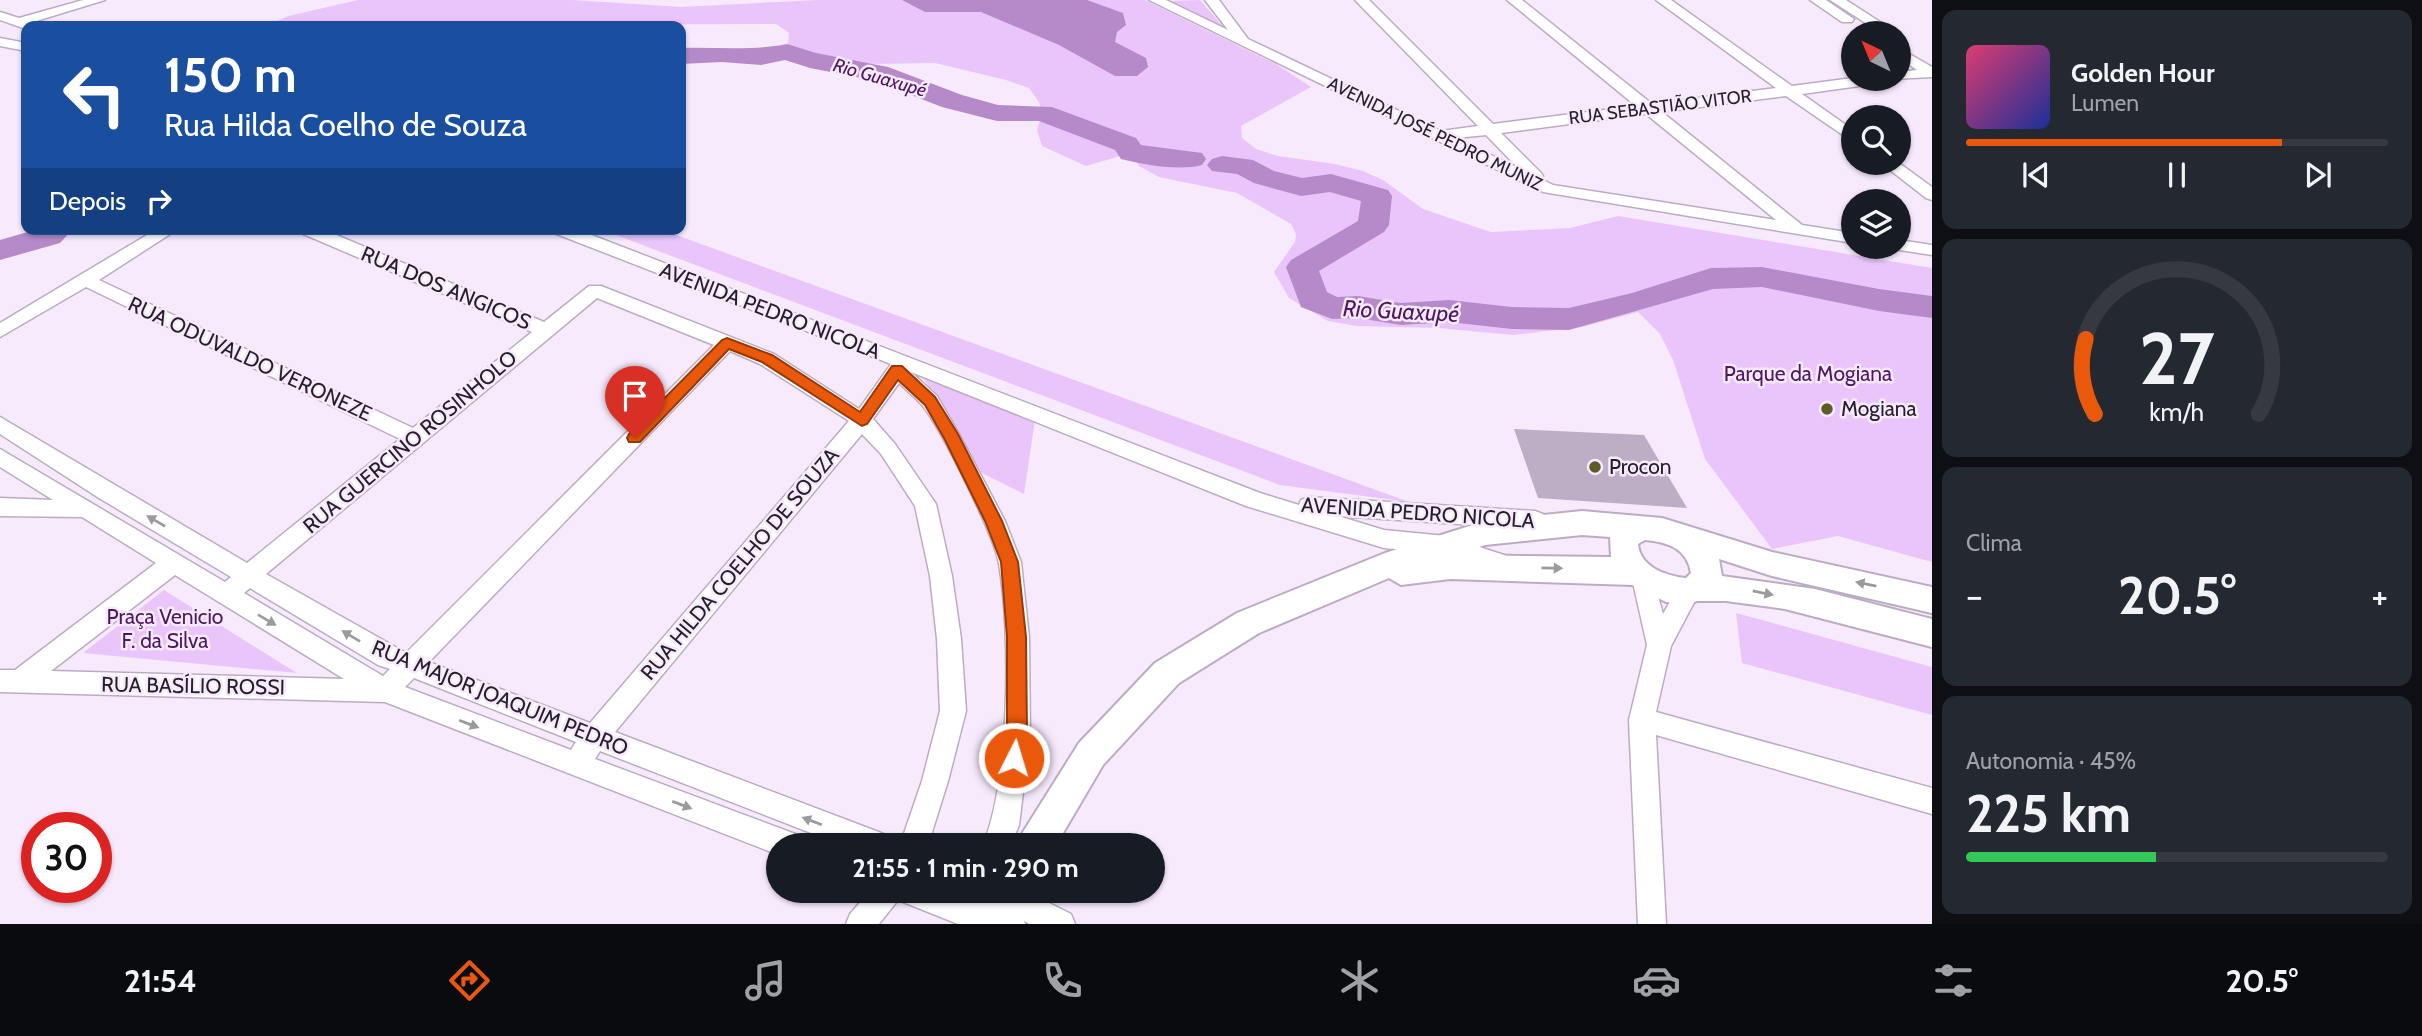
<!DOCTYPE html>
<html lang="pt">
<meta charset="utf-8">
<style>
:root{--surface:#171b24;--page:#242831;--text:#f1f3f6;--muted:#9ea1a6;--line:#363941;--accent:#ea580c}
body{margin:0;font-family:Cabin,sans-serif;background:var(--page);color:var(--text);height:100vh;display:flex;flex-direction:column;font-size:26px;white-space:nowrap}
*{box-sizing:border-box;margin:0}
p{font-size:23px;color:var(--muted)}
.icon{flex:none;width:38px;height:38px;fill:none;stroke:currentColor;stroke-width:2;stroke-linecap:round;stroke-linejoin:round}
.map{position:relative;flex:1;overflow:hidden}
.side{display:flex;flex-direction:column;gap:10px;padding:10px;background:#0d0f14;width:490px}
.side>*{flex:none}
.guide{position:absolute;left:21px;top:21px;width:665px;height:214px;border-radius:14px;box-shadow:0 2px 5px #0004;background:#1a4fa0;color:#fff;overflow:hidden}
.needle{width:46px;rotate:317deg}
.controls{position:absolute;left:1841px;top:21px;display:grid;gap:14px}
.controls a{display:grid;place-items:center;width:70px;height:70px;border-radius:50%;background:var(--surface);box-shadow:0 2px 5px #0004;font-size:35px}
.speed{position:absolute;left:21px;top:812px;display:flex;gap:14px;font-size:35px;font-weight:700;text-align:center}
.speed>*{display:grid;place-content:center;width:91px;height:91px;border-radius:50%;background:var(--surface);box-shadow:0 2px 5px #0004;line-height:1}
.speed .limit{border:10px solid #d22;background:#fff;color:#111}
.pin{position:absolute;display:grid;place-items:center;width:60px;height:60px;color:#fff;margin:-72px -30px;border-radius:50% 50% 50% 0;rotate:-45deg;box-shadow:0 0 7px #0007}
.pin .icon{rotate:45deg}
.me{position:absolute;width:77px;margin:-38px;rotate:5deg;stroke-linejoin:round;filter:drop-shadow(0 0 5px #0008)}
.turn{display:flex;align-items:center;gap:24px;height:147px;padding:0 28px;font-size:32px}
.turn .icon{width:91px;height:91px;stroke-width:2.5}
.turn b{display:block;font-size:49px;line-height:60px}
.then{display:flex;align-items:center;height:66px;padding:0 28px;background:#0003;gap:14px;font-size:26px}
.big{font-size:52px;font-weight:800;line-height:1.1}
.side .widget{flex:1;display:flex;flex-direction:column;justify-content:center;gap:10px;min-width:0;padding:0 24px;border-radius:14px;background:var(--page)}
.side .dial{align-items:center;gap:0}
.dial svg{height:182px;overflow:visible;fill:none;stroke:var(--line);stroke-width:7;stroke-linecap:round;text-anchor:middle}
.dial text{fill:var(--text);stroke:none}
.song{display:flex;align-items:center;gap:21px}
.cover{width:84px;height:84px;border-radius:10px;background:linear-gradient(135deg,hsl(340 70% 55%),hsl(230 70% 35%))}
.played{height:7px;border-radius:4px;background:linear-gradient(90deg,var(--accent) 75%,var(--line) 75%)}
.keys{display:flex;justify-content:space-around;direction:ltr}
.heat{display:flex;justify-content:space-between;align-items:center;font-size:38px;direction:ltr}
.charge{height:10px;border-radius:5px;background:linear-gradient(90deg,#34c759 45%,var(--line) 0)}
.trip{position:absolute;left:766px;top:833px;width:399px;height:70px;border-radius:35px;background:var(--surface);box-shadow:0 2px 5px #0004;font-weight:800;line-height:70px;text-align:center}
.menu{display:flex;height:112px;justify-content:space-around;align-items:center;background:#090b0e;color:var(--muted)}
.menu .icon{width:49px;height:49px}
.menu .selected{color:var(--accent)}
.menu b{font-size:32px;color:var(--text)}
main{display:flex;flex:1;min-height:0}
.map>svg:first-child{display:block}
</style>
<main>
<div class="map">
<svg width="1932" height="924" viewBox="0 0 1932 924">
<rect width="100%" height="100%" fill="#f7eafd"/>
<g fill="#eac5fc">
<polygon points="358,0 573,0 681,7 817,0 1145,0 1276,64 1311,87 1241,126 1242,138 1256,149 1278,156 1335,164 1363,171 1383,180 1423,209 1491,232 1570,228 1618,216 1932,268 1932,562 1838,536 1772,549 1705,459 1673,360 1660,334 1638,312 1582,327 1513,335 1439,328 1356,326 1328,321 1289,298 1274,272 1295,242 1296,234 1291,224 1237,193 1159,177 1139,166 1131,153 1086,166 1042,146 1037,130 1042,113 1039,102 1029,88 1006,80 935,63 866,64 787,52 789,33 776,24 267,26 288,16"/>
<polygon points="1200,0 1225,29 1170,1"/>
<polygon points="600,229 660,229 1409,502 1280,485"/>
<polygon points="924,379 1035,420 1024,494 982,473"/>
<polygon points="164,590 297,673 83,653"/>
<polygon points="1736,613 1932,667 1932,715 1742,663"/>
</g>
<polygon fill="#b68ac9" points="902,0 1087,0 1123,13 1126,25 1117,32 1115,42 1146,58 1148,67 1137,76 1115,76 1059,45 981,12 925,12"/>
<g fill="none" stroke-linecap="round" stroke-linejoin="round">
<g fill="#b68ac9" fill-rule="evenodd">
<path d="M 787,44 L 816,53 L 888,67 L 962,95 L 998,105 L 1052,107 L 1136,138 L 1141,145 L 1202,153 L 1206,159 L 1202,165 C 1179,171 1144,165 1121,159 L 1115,150 L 1039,121 L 997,121 L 942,107 L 872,80 L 810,68 L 785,60 L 761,65 L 722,62 L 681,64 L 681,48 C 717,47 752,51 787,44 Z"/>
<polygon points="1222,156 1253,160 1274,171 1302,178 1331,174 1388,190 1392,196 1389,225 1384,232 1319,271 1327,292 1337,297 1358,296 1401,303 1449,300 1512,307 1569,308 1632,293 1711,268 1762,267 1879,289 1932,296 1932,318 1879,311 1762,287 1713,289 1569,330 1512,329 1449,322 1401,325 1358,318 1332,319 1301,307 1286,267 1291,260 1358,221 1361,201 1330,192 1301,196 1254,183 1237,174 1212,171 1207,165 1212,159"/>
<polygon points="38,229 73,229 60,243 0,260 0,240"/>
</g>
</g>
<polygon fill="#bdaec5" points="1514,429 1644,435 1687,508 1538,498"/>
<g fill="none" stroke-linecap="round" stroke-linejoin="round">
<defs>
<g id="street">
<polygon points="83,0 105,0 33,22 39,26 26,26 26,29 0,20 0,12 19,18"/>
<path d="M 1149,0 L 1166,0 L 1228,30 L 1205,0 L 1219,0 L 1248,39 L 1441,131 L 1478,126 L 1355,0 L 1369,0 L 1493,124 L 1636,106 L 1507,0 L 1522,0 L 1652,104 L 1776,88 L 1656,0 L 1671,0 L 1792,86 L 1853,78 L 1888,79 L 1881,83 L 1802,94 L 1853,130 L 1853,142 L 1786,96 L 1662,112 L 1802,225 L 1853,233 L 1853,243 L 1543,192 ZM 1646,114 L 1776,220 L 1553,185 L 1541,179 L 1543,176 L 1541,173 L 1501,133 ZM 1486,135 L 1518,168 L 1456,138 Z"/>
<polygon points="1810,0 1826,0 1854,19 1852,22 1842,22"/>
<polygon points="1830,0 1846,0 1897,33 1881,33"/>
<polygon points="0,38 26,43 26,51 0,46"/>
<polygon points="1899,48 1932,67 1932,77 1894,79 1899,79 1899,72 1917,70 1899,58"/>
<polygon points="1881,163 1899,163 1932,187 1932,200 1926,198"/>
<path d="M 157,229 L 178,229 L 99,280 L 413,428 L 532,332 L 301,233 L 299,229 L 322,229 L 544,322 L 589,286 L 601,286 L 774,354 L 859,409 L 891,364 L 554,233 L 552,229 L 576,229 L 1260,493 L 1299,505 L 1301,500 L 1309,497 L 1535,511 L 1543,514 L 1546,520 L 1543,526 L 1535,529 L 1338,516 L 1384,530 L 1446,536 L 1513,558 L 1516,565 L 1513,572 L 1505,574 L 1446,554 L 1384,548 L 1246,506 L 911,372 L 937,396 L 959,434 L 1005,521 L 1021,562 L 1029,637 L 1030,735 L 1019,825 L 1011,845 L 983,845 C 1010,780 1011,634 999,564 C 994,535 941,428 922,405 C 915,397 906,390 899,383 L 873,419 L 895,444 L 936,504 L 952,576 L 961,639 L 966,711 L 948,781 L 928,845 L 900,845 L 922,781 L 940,711 L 937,639 L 930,576 L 915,506 L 881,454 L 862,434 L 615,732 L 876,831 L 886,835 L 890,845 L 842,845 L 600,751 L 595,759 L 798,835 L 802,845 L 779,845 L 779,855 L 385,702 L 0,692 L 0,670 L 15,670 L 156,563 L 82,517 L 0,516 L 0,498 L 53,500 L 0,467 L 0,449 L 225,582 L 231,577 L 99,498 L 0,434 L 0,417 L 247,563 L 400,439 L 86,287 L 0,337 L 0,323 ZM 597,298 L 714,345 L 406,653 L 266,574 ZM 730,351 L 760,364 L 849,421 L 590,723 L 429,662 ZM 175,575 L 344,679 L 51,671 ZM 250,588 L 378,665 L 390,669 L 383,676 L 244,593 ZM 414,678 L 576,742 L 571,750 L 405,687 Z"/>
<polygon points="1899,240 1932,245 1932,255 1893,249 1892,247 1899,247"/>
<polygon points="1643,569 1651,571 1663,614 1680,584 1688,581 1696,584 1700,591 1671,646 1656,712 1932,788 1932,814 1656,735 1666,924 1638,924 1629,720 1647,645 1632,578 1635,571"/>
<path d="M 870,891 L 946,891 L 962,897 L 965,891 L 1025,891 L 1071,914 L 1075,924 L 1030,924 L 1024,921 L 1025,924 L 958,924 L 898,900 L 879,924 L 846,924 L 850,914 ZM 989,903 L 1000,908 L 987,907 Z"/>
</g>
<g id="secondary">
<path d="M 1582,511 L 1662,518 L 1772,552 L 1932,587 L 1932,613 L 1772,576 L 1719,559 L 1722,576 L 1815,589 L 1932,619 L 1932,647 L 1785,609 L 1726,601 L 1697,601 L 1688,604 L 1666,602 L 1632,585 L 1450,579 L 1401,585 L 1389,578 L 1259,633 L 1179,683 L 1103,765 L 1056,845 L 1018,845 L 1023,832 L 1079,743 L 1155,663 L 1237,613 L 1385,553 L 1485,521 ZM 1582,535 L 1610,537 L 1611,557 L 1455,555 L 1485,545 ZM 1645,540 C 1667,542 1687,548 1691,573 L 1686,578 C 1666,576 1640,567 1638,544 Z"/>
<polygon points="987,891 1027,891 1010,924 969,924"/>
</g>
</defs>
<use href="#street" stroke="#bcacc3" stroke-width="3"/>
<use href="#secondary" stroke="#bcacc3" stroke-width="4"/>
<use href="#street" fill="#fff" fill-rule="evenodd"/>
<use href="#secondary" fill="#fff" fill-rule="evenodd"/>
</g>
<defs><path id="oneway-solid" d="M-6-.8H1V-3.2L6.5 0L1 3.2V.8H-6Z" transform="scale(1.75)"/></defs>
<g fill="#9d9a9e">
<use href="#oneway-solid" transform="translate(156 521) rotate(-150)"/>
<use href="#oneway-solid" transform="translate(1552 568) rotate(1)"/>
<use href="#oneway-solid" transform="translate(1866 584) rotate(-168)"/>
<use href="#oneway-solid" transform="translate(1763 593) rotate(11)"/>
<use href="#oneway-solid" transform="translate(267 620) rotate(31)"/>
<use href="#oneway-solid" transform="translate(351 636) rotate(-149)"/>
<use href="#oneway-solid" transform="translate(469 724) rotate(21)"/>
<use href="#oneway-solid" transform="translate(682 805) rotate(21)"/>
<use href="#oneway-solid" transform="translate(812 821) rotate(-159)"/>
</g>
<polygon fill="#ea580c" stroke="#983908" stroke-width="2" points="727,338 772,355 860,412 892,366 902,366 935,397 958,434 1002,521 1018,562 1026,637 1027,735 1021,764 1014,767 1007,764 1004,758 1007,735 1007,637 1001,562 985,521 945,440 925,405 898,380 867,424 862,426 762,362 729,349 640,442 629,442 627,438 629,434 722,340"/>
<g fill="#5f5b27" stroke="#f7eafd" stroke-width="2.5">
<circle cx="1827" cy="409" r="7"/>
<circle cx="1595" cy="467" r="7"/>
</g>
<g text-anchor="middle" stroke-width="5" stroke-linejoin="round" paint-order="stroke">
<g font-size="18" fill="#251f28" stroke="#f7eafd">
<text transform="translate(1660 107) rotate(-7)" y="6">RUA SEBASTIÃO VITOR</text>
<text transform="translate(1435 134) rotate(26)" y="6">AVENIDA JOSÉ PEDRO MUNIZ</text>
</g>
<g font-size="19" font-style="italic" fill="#4e1762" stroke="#f7eafd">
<text transform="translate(880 77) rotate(16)" y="7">Rio Guaxupé</text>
</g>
<g font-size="21" fill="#251f28" stroke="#f7eafd">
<text transform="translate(446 288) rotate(23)" y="7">RUA DOS ANGICOS</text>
<text transform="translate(770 311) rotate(21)" y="7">AVENIDA PEDRO NICOLA</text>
<text transform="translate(250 359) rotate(25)" y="7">RUA ODUVALDO VERONEZE</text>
<text transform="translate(410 442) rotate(-40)" y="7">RUA GUERCINO ROSINHOLO</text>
<text transform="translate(1418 513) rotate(4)" y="7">AVENIDA PEDRO NICOLA</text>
<text transform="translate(740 564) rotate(-50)" y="7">RUA HILDA COELHO DE SOUZA</text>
<text transform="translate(193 686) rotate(1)" y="7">RUA BASÍLIO ROSSI</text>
<text transform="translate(500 698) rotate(22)" y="7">RUA MAJOR JOAQUIM PEDRO</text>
</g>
<g font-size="21" fill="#4e1762" stroke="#f7eafd">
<text x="1808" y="381">Parque da Mogiana</text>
<text x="165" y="624">Praça Venicio<tspan x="165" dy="24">F. da Silva</tspan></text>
</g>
<g font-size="21" fill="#251f28" stroke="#f7eafd" text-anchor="start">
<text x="1841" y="416">Mogiana</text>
<text x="1609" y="474">Procon</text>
</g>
<g font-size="23" font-style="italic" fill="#4e1762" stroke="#f7eafd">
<text transform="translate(1401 311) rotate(3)" y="8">Rio Guaxupé</text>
</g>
</g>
</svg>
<div class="controls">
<a><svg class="needle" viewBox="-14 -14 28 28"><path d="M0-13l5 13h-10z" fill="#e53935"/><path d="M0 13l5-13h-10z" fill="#9ea1a6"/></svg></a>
<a><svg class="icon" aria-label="search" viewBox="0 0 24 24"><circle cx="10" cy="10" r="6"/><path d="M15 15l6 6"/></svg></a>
<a><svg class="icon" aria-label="layers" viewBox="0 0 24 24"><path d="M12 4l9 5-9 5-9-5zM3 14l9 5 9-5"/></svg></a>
</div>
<div class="speed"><div class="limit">30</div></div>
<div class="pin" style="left:635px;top:438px;background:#d93025"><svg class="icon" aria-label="arrive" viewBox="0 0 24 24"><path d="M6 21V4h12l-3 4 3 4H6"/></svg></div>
<svg class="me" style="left:1014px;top:758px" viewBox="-20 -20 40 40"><circle r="17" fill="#ea580c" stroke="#fff" stroke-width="3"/><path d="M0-11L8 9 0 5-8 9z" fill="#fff"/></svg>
<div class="trip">21:55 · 1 min · 290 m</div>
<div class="guide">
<div class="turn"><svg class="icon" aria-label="left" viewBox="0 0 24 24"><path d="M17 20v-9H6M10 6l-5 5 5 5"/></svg><div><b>150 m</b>Rua Hilda Coelho de Souza</div></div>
<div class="then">Depois<svg class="icon" aria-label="right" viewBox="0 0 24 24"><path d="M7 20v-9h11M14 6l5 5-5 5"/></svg></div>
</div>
</div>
<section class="side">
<div class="widget">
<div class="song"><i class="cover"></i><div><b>Golden Hour</b><p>Lumen</p></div></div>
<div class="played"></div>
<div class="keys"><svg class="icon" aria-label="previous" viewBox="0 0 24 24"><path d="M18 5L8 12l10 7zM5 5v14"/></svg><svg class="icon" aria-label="pause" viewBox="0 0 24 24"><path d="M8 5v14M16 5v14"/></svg><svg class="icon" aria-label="next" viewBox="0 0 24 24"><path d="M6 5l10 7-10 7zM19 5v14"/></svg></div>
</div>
<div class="widget dial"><svg viewBox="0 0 100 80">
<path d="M14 69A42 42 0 1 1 86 69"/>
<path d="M14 69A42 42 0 0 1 10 36" stroke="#ea580c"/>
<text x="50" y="56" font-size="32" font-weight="700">27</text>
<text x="50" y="72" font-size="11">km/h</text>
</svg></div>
<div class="widget"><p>Clima</p>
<div class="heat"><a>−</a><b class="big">20.5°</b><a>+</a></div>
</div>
<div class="widget"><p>Autonomia · 45%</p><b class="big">225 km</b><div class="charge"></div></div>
</section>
</main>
<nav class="menu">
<b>21:54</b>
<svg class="icon selected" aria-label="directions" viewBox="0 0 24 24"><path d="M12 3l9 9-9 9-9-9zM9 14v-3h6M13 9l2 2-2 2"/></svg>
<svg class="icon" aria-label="music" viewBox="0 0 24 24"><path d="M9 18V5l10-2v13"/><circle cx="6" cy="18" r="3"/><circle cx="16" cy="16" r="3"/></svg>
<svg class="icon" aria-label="phone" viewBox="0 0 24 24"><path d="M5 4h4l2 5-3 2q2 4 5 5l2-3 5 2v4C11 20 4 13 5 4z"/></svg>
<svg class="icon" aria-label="climate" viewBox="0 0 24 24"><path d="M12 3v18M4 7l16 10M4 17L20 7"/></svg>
<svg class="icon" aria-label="car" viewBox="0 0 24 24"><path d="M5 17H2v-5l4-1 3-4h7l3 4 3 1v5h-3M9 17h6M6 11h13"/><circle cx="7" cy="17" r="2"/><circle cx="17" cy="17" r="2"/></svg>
<svg class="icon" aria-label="filters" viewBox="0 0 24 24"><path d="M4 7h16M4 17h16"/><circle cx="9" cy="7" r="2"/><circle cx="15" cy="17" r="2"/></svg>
<b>20.5°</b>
</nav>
